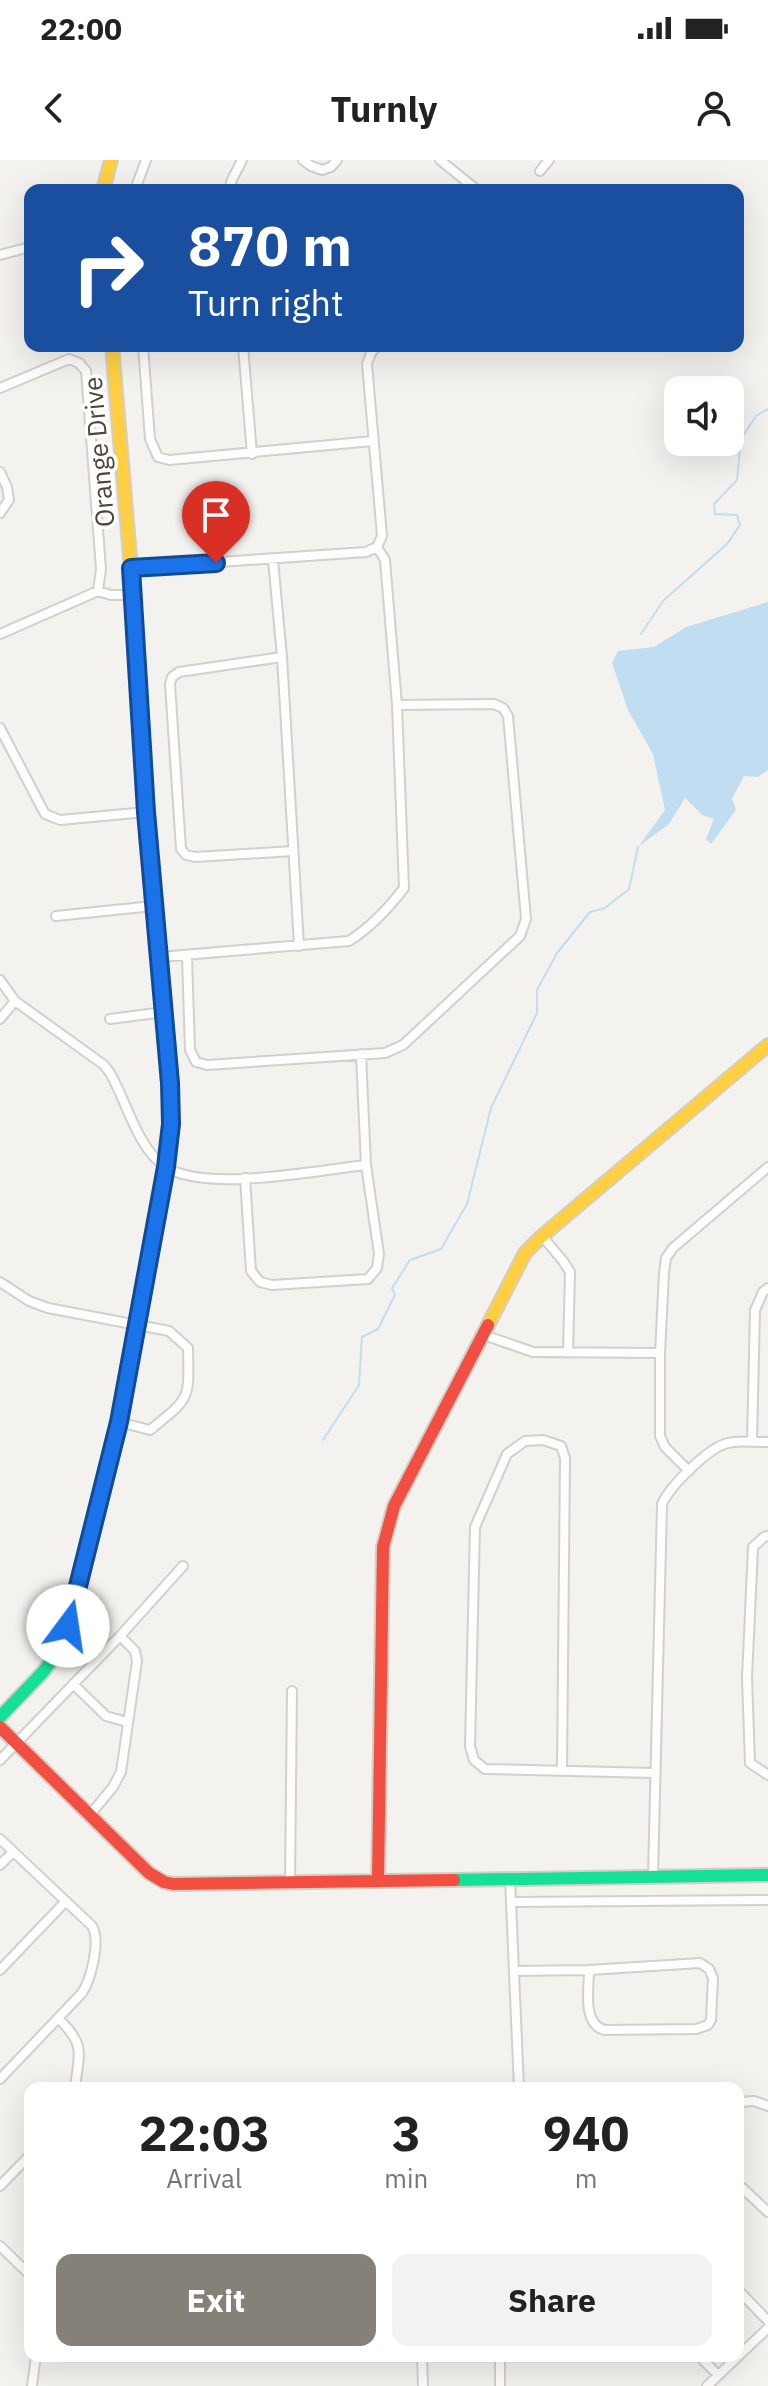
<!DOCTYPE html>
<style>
:root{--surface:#fff;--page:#f2f2f2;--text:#222;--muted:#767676;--accent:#868178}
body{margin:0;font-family:"IBM Plex Sans",sans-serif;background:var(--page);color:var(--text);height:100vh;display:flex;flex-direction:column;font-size:30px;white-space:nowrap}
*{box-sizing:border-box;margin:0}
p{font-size:26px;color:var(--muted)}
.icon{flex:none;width:44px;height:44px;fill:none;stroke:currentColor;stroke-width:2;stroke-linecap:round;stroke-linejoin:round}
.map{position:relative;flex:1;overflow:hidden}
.side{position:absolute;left:24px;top:1922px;width:720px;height:280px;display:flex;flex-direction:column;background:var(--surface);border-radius:16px;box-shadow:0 8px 32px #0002}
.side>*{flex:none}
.top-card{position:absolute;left:24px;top:24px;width:720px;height:168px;border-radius:16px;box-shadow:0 8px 32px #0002;background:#1a4fa0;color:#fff;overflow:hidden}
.buttons{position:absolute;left:664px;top:216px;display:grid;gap:16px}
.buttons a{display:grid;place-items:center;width:80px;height:80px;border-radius:16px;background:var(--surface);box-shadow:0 8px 32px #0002;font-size:40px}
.pin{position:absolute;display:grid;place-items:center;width:68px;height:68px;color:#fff;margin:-82px -34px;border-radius:50% 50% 50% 0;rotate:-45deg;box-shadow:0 0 8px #0007}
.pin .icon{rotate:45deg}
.me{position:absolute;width:88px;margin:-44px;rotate:14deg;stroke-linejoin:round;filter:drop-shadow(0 0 6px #0008)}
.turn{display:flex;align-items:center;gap:28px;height:168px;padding:0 32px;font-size:36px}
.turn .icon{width:104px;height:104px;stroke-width:2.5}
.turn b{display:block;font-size:56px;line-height:68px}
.eta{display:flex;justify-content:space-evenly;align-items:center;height:136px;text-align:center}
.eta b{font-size:48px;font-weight:700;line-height:56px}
.primary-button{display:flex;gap:16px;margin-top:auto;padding:16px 32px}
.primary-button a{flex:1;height:92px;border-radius:16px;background:var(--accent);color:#fff;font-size:32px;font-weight:700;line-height:92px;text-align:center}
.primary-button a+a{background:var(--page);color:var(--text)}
.status{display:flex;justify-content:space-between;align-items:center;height:56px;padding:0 40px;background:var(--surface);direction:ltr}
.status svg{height:22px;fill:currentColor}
header{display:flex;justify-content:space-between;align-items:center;height:104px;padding:0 32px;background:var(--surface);font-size:36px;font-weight:700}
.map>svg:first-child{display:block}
.water{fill:#c0ddf1}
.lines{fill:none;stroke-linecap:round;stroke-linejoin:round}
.stream{stroke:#c0ddf1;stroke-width:2}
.street-casing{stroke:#d2d0cb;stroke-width:12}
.fast-casing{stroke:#d3cfc5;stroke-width:16}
.slow-casing{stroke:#d3cfc5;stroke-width:16}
.jam-casing{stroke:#d3cfc5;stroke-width:16}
.street{stroke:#fdfdfc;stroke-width:8}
.fast{stroke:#16e098;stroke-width:12}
.slow{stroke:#ffcf43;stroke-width:12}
.jam{stroke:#f24e42;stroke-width:12}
.route-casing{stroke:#114b97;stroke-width:20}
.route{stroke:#1a73e8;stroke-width:14}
.labels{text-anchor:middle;stroke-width:7;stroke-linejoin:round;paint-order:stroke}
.street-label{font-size:26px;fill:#4b4439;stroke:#fff}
</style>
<div class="status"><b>22:00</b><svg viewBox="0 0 49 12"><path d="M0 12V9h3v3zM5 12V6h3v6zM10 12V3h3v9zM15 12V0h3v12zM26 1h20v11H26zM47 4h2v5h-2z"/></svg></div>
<header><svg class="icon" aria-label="back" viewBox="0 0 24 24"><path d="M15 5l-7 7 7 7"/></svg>Turnly<svg class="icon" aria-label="person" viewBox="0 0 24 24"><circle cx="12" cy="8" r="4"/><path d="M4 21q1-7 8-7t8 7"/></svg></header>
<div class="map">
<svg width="768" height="2226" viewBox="0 0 768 2226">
<rect width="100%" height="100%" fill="#f4f2ee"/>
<!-- water -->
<path class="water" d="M768 442V610L758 617 744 616 732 639 736 650 711 684 706 679 714 659 702 655 685 638 669 664 638 687 665 650 653 594 628 550 612 503 618 491 654 487 686 467Z"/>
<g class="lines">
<!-- stream -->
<path class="stream" d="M641 474 663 441 727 384 740 365 737 355 715 354 714 344 737 320 741 279 756 256 768 249
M323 1280 359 1225 362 1177 378 1169 395 1135 392 1128 410 1100 441 1089 467 1044 491 948 537 853V830L557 793 590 752 605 748 629 729 638 687"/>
<!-- street casing -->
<g class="street-casing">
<path id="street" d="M303 0 311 6 322 10 331 7 337 0
M440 0 477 30
M540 11 549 0
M135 30 146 0
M230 30 231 22 242 0
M0 95 30 87
M143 186 150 279 158 297 169 300 373 281
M243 186 252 294
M0 228 69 199 79 203 86 211 101 409 98 431 0 474
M0 312 7 327 9 340 0 353
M273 400 282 497 299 786
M131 408 366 392 377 387 382 376 367 204 371 193 377 186
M98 431 111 435H132
M282 497 179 512 172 517 170 524 181 689 186 695 195 697 293 691
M0 568 45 654 60 660 146 652
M56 756 153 746
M160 797 349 781C371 767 388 749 404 728L397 545 385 400 377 387
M187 797 190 890 196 902 207 905 385 893 403 885 520 776 526 759 508 556 503 548 494 544 397 545
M0 820 15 841 104 905 110 913C126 940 138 990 166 1007 206 1033 318 1010 366 1005
M0 859 15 841
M110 859 164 852
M245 1018 251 1111 260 1122 272 1125 368 1119 377 1108 379 1094 366 1005 361 894
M542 1076 563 1101 570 1112 568 1193
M0 1122 29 1141 48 1148 169 1171 188 1188C189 1240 191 1237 150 1270L119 1262
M481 1174 533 1192 660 1193
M752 1282 755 1150 763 1132 768 1128
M689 1311 665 1287 660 1276V1193L664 1113 666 1098 673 1088 768 1007
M768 1376 764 1377 753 1387 747 1518 750 1603 768 1615
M73 1524 106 1556 127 1562
M0 1600 120 1476 183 1406
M562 1610 565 1298 561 1286 543 1280 525 1281 507 1294 475 1367 470 1586 474 1600 485 1609 654 1613
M89 1656 113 1627 121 1612 137 1501 135 1491 120 1476
M0 1679 92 1766C101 1781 91 1819 82 1833L0 1919
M0 1705 13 1692
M653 1716 662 1344C670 1326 709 1287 728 1283 741 1280 755 1282 768 1282
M510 1719 519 1928
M290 1723 292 1531
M512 1742 768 1740
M0 1810 66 1741
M515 1811 589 1810 700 1803 709 1809 713 1818 711 1860 708 1865 696 1869 604 1870C582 1863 589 1829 589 1810
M59 1859C86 1886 79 1892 75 1928
M738 1942 754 1941 768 1946
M738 2024 768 2052
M0 2026 30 1995
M0 2086 30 2115
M738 2130 768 2161
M422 2196 423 2226
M699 2196 718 2215
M32 2226 36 2196
M500 2226V2196
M707 2226 768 2168"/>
</g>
<!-- fast casing -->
<g class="fast-casing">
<path id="fast" d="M0 1557 43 1512 59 1490 68 1466 119 1262 169 983 170 919
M454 1720 768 1715"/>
</g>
<!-- slow casing -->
<g class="slow-casing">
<path id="slow" d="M103 30 111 0
M112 186 131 408 140 559
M488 1165 525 1093 542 1076 768 885"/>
</g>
<!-- jam casing -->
<g class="jam-casing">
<path id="jam" d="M140 559 146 652 170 919
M0 1567 149 1713 164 1722 173 1724 454 1720
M378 1720 383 1387 394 1346 488 1165"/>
</g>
<!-- street -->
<use href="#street" class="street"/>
<!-- fast -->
<use href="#fast" class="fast"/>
<!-- slow -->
<use href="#slow" class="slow"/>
<!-- jam -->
<use href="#jam" class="jam"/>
</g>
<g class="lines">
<!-- route casing -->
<g class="route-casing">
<path id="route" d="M68 1466 119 1262 166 1007 171 964 170 923 146 652 131 408 216 403"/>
</g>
<!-- route -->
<use href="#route" class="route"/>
</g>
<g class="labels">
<!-- street labels -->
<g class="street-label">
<text transform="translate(99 292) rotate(-95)" y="9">Orange Drive</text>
</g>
</g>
</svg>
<div class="buttons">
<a><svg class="icon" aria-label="sound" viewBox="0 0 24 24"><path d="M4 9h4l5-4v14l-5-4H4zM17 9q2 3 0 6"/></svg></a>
</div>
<div class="pin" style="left:216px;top:403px;background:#d93025"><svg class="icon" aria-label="arrive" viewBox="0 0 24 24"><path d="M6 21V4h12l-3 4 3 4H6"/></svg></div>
<svg class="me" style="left:68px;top:1466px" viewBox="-20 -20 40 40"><circle r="19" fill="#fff"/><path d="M0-13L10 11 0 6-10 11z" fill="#1a73e8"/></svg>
<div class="top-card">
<div class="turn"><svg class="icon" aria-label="right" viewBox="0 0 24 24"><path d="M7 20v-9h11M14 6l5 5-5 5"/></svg><div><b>870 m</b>Turn right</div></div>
</div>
<section class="side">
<div class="eta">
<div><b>22:03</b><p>Arrival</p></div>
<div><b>3</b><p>min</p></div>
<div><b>940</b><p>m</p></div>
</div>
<div class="primary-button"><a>Exit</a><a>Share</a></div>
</section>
</div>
